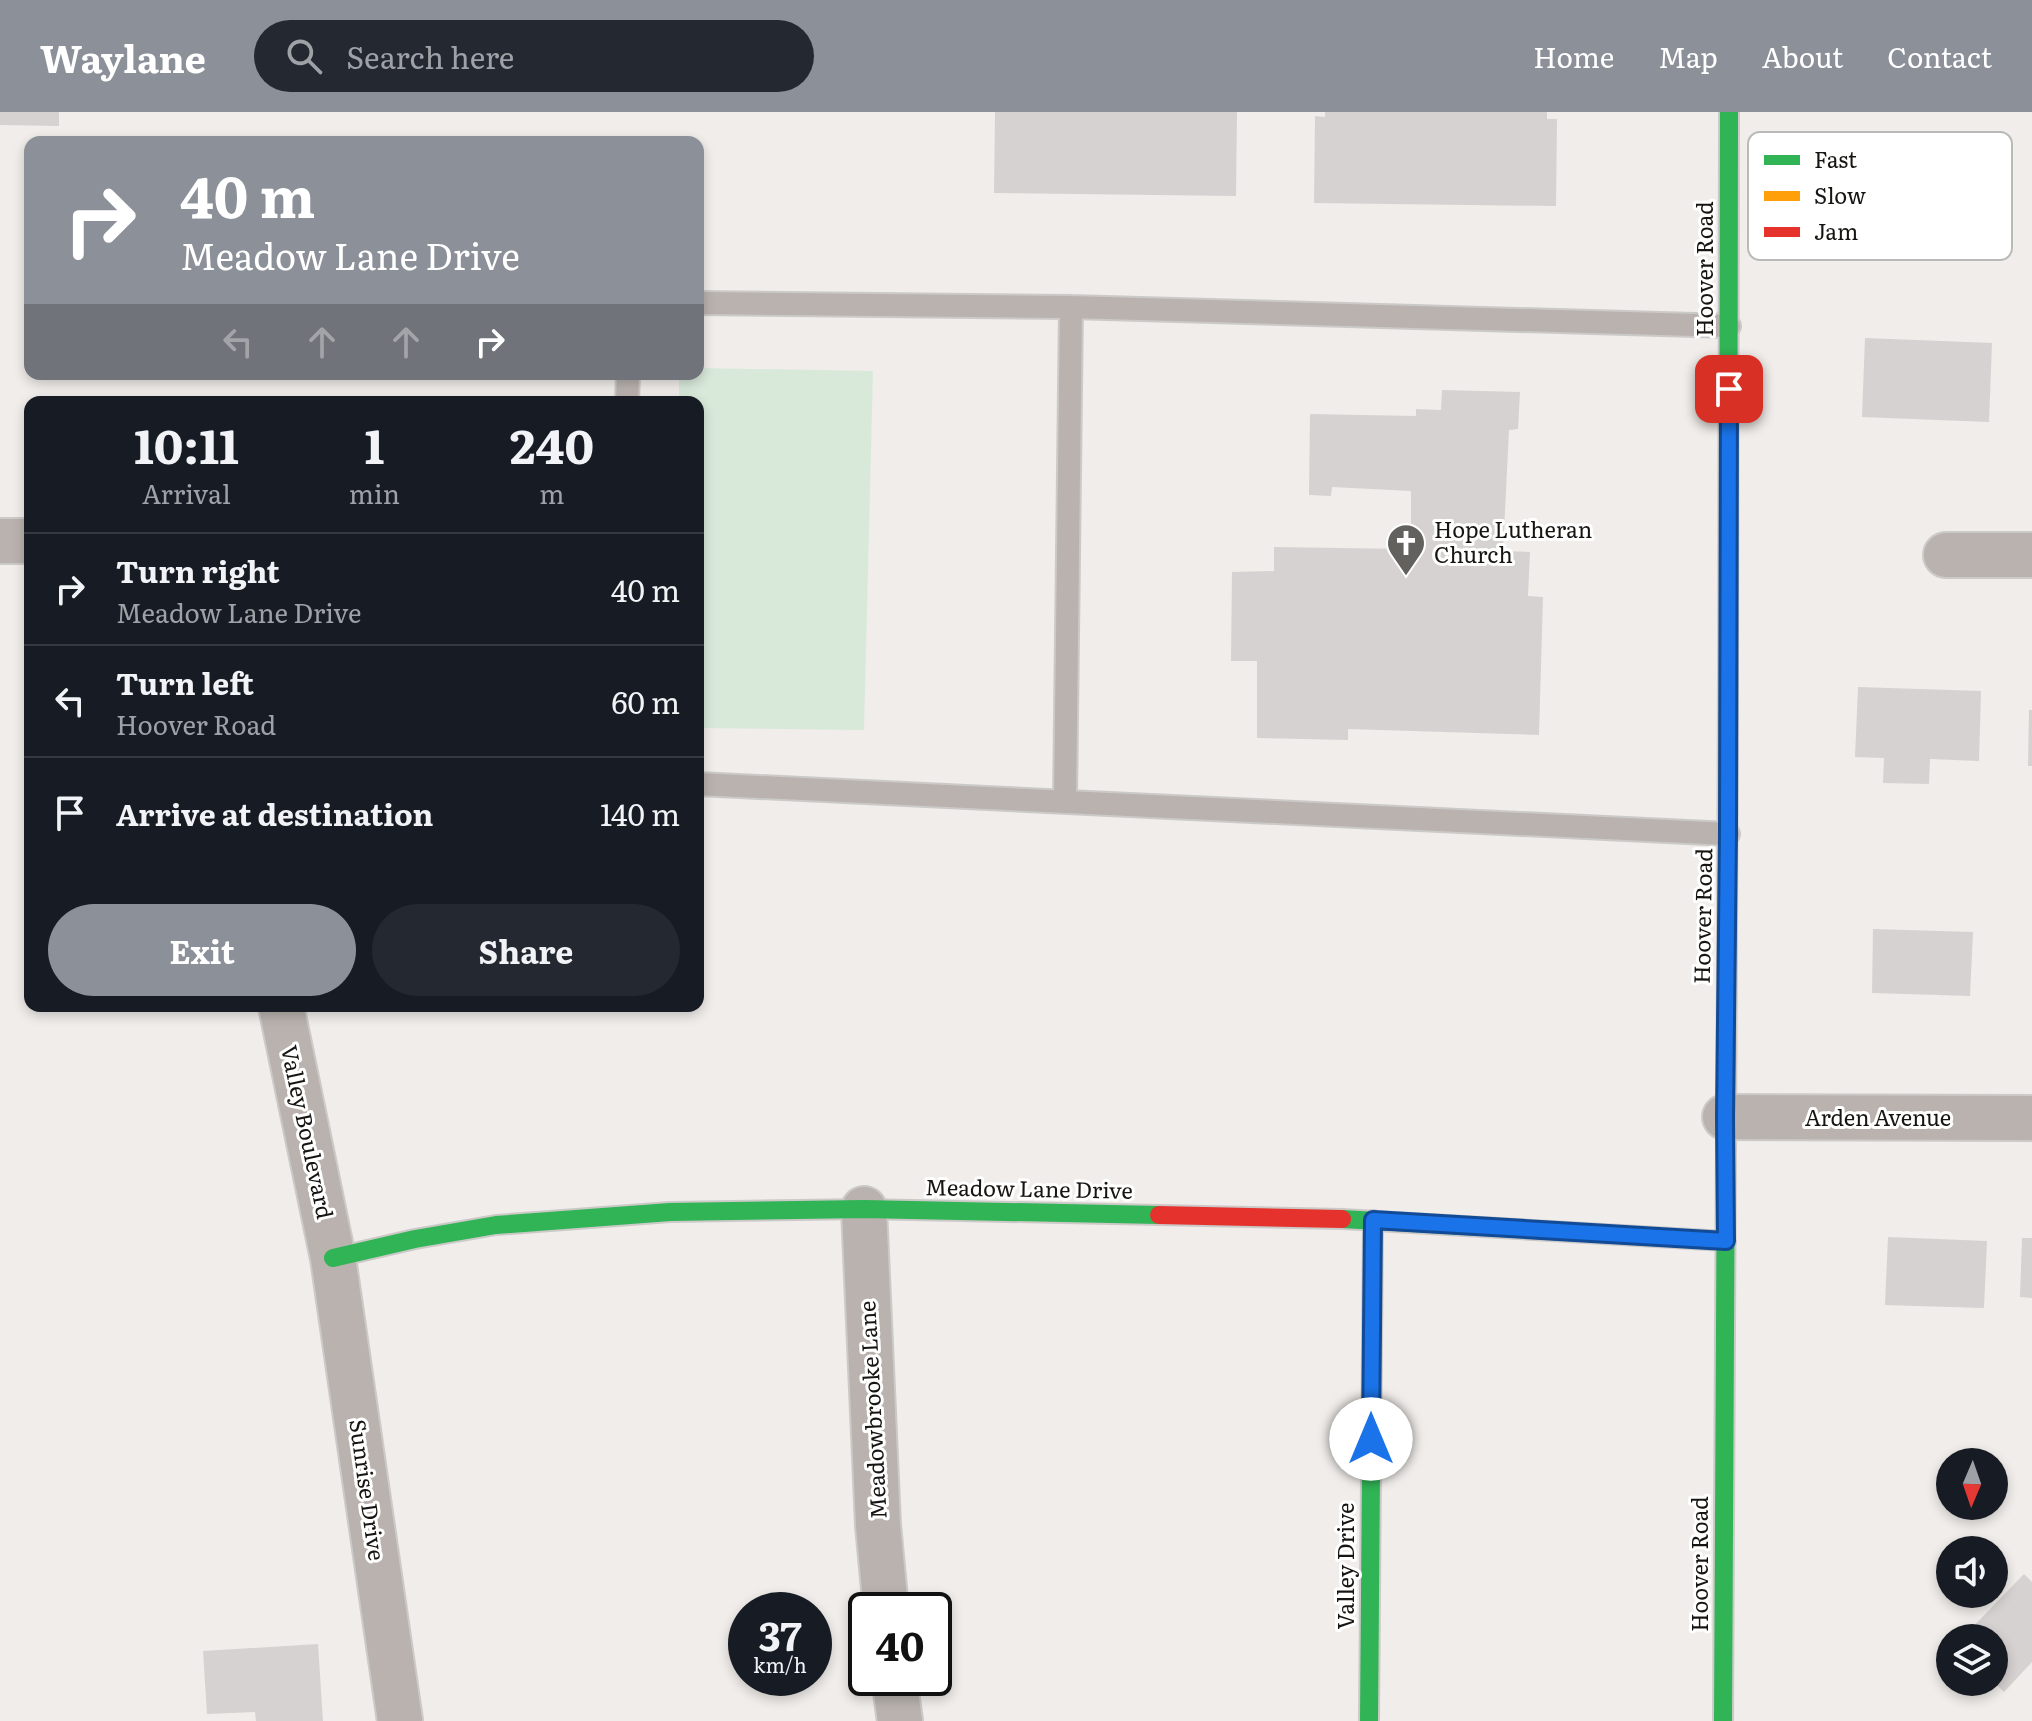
<!DOCTYPE html>
<style>
:root{--surface:#171b24;--page:#242831;--text:#f1f3f6;--muted:#9ea1a6;--line:#363941;--accent:#8c9099}
body{margin:0;font-family:Literata,serif;background:var(--page);color:var(--text);height:100vh;display:flex;flex-direction:column;font-size:30px;white-space:nowrap}
*{box-sizing:border-box;margin:0}
p{font-size:26px;color:var(--muted)}
.icon{flex:none;width:44px;height:44px;fill:none;stroke:currentColor;stroke-width:2;stroke-linecap:round;stroke-linejoin:round}
.map{position:relative;flex:1;overflow:hidden}
.sheet{position:absolute;left:24px;top:284px;width:680px;height:616px;display:flex;flex-direction:column;background:var(--surface);border-radius:16px;box-shadow:0 4px 12px #0003}
.sheet>*{flex:none}
.banner{position:absolute;left:24px;top:24px;width:680px;height:244px;border-radius:16px;box-shadow:0 4px 12px #0003;background:#8c9099;color:#fff;overflow:hidden}
.needle{width:52px;rotate:182deg}
.controls{position:absolute;left:1936px;top:1336px;display:grid;gap:16px}
.controls a{display:grid;place-items:center;width:72px;height:72px;border-radius:50%;background:var(--surface);box-shadow:0 4px 12px #0003;font-size:40px}
.speed{position:absolute;left:728px;top:1480px;display:flex;gap:16px;font-size:40px;font-weight:700;text-align:center}
.speed>*{display:grid;place-content:center;width:104px;height:104px;border-radius:50%;background:var(--surface);box-shadow:0 4px 12px #0003;line-height:1}
.speed small{font-size:20px;font-weight:400}
.speed .limit{border:4px solid #111;border-radius:12px;background:#fff;color:#111}
.pin{position:absolute;display:grid;place-items:center;width:68px;height:68px;color:#fff;margin:-34px;border-radius:16px;box-shadow:0 4px 12px #0006}
.me{position:absolute;width:88px;margin:-44px;rotate:0deg;stroke-linejoin:round;filter:drop-shadow(0 0 6px #0008)}
.turn{display:flex;align-items:center;gap:28px;height:168px;padding:0 24px;font-size:36px}
.turn .icon{width:104px;height:104px;stroke-width:2.5}
.turn b{display:block;font-size:56px;line-height:68px}
.lanes{display:flex;align-items:center;height:76px;padding:0 24px;background:#0003;justify-content:center;gap:40px;direction:ltr}
.lanes .off{opacity:.35}
.eta{display:flex;justify-content:space-evenly;align-items:center;height:136px;text-align:center}
.eta b{font-size:48px;font-weight:700;line-height:56px}
.action{display:flex;gap:16px;margin-top:auto;padding:16px 24px}
.action a{flex:1;height:92px;border-radius:48px;background:var(--accent);color:#fff;font-size:32px;font-weight:700;line-height:92px;text-align:center}
.action a+a{background:var(--page);color:var(--text)}
ul{padding:0;list-style:none}
li{display:flex;align-items:center;gap:24px;height:112px;padding:0 24px;border-top:2px solid var(--line)}
li div{flex:1}
li b{display:block;font-size:30px}
li em{font-style:normal}
header{display:flex;align-items:center;gap:48px;box-sizing:border-box;height:112px;padding:0 40px;background:var(--accent);color:#fff}
header strong{font-size:38px}
nav{display:flex;gap:44px;margin-inline-start:auto;font-size:28px}
.search{width:560px;height:72px;background:var(--page);display:flex;align-items:center;gap:20px;box-sizing:border-box;padding:0 28px;border-radius:44px;color:var(--muted);font-size:30px}
.map>svg:first-child{display:block}
.green{fill:#d8e9da}
.building{fill:#d6d2d1}
.lines{fill:none;stroke-linecap:round;stroke-linejoin:round}
.lane-casing{stroke:#cccac8;stroke-width:26}
.street-casing{stroke:#cccac8;stroke-width:48}
.fast-casing{stroke:#cccac8;stroke-width:22}
.slow-casing{stroke:#cccac8;stroke-width:22}
.jam-casing{stroke:#cccac8;stroke-width:22}
.lane{stroke:#b9b2ae;stroke-width:22}
.street{stroke:#b9b2ae;stroke-width:44}
.fast{stroke:#30b455;stroke-width:18}
.slow{stroke:#ff9f0a;stroke-width:18}
.jam{stroke:#e5322d;stroke-width:18}
.route-casing{stroke:#114b97;stroke-width:20}
.route{stroke:#1a73e8;stroke-width:14}
.labels{text-anchor:middle;stroke-width:6;stroke-linejoin:round;paint-order:stroke}
.street-label{font-size:22px;fill:#171512;stroke:#fff}
.poi-label{font-size:22px;fill:#171512;stroke:#fff;text-anchor:start}
.key{fill:#fff;stroke:#b9b9b8;stroke-width:2}
.key-label{font-size:22px;fill:#171512}
</style>
<header>
<strong>Waylane</strong>
<div class="search"><svg class="icon" aria-label="search" viewBox="0 0 24 24"><circle cx="10" cy="10" r="6"/><path d="M15 15l6 6"/></svg>Search here</div>
<nav><a>Home</a><a>Map</a><a>About</a><a>Contact</a></nav>
</header>
<div class="map">
<svg width="2032" height="1609" viewBox="0 0 2032 1609">
<rect width="100%" height="100%" fill="#f0edea"/>
<!-- green -->
<path class="green" d="M698 256 873 259 864 618 698 616V290H679V262H698Z"/>
<!-- building -->
<path class="building" d="M0 0H59V14L0 13Z
M995 0H1237L1236 84 994 81Z
M1325 0H1547V7H1557L1556 94 1314 91 1315 4 1325 5Z
M1865 226 1992 231 1989 310 1862 305Z
M1442 278 1520 280 1518 317 1509 318 1503 439 1530 440 1528 484 1543 485 1539 623 1348 617V628L1257 626V549H1231L1232 460 1274 459V435L1405 437 1406 427H1411V379L1332 375 1331 384 1309 383 1310 302 1416 304V297L1441 298Z
M1858 575 1981 579 1979 649 1930 647 1929 672 1883 671 1884 646 1855 645Z
M2029 598H2032V654H2028Z
M1873 817 1973 820 1970 884 1872 881Z
M1888 1125 1987 1129 1984 1196 1885 1193Z
M2022 1126H2032V1186L2020 1185Z
M2024 1462 2032 1470V1550L2004 1580 1994 1570V1526H1962Z
M318 1532 323 1609H256L255 1600 207 1602 203 1539Z"/>
<g class="lines">
<!-- lane casing -->
<g class="lane-casing">
<path id="lane" d="M698 191 1071 195 1729 214
M627 290 628 262
M698 672 1728 722
M1065 690 1071 195"/>
</g>
<!-- street casing -->
<g class="street-casing">
<path id="street" d="M0 429H30
M1946 443H2032
M281 894 333 1146 400 1609
M1725 1005 2032 1006
M864 1097 878 1413 886 1498
M894 1566 900 1609"/>
</g>
<!-- fast casing -->
<g class="fast-casing">
<path id="fast" d="M1728 562 1729 0
M1342 1107 1726 1129
M333 1146 415 1127 496 1113 670 1100 864 1097 1159 1103
M1369 1609 1373 1108
M1723 1609 1727 827"/>
</g>
<!-- slow casing -->
<g class="slow-casing">
<path id="slow" d="M1727 827 1728 562"/>
</g>
<!-- jam casing -->
<g class="jam-casing">
<path id="jam" d="M1159 1103 1342 1107"/>
</g>
<!-- lane -->
<use href="#lane" class="lane"/>
<!-- street -->
<use href="#street" class="street"/>
<!-- fast -->
<use href="#fast" class="fast"/>
<!-- slow -->
<use href="#slow" class="slow"/>
<!-- jam -->
<use href="#jam" class="jam"/>
</g>
<g class="lines">
<!-- route casing -->
<g class="route-casing">
<path id="route" d="M1371 1327 1373 1108 1726 1129 1725 1005 1728 722 1729 277"/>
</g>
<!-- route -->
<use href="#route" class="route"/>
</g>
<!-- icons -->
<defs>
<g id="church-pin" transform="scale(2)"><path d="M0 17L-7.5 6A9.5 9.5 0 1 1 7.5 6Z" fill="#63615e" stroke="#fff"/><path d="M-1.2-6h2.4v3.5h3.3v2.4h-3.3V6h-2.4V-.1h-3.3v-2.4h3.3Z" fill="#fff"/></g>
</defs>
<g fill-rule="evenodd">
<use href="#church-pin" x="1406" y="431"/>
</g>
<g class="labels">
<!-- street labels -->
<g class="street-label">
<text transform="translate(1705 157) rotate(-90)" y="8">Hoover Road</text>
<text transform="translate(1703 804) rotate(-89)" y="8">Hoover Road</text>
<text x="1878" y="1014">Arden Avenue</text>
<text transform="translate(307 1020) rotate(78)" y="8">Valley Boulevard</text>
<text transform="translate(1029 1077) rotate(1)" y="8">Meadow Lane Drive</text>
<text transform="translate(873 1298) rotate(-93)" y="8">Meadowbrooke Lane</text>
<text transform="translate(367 1378) rotate(82)" y="8">Sunrise Drive</text>
<text transform="translate(1700 1452) rotate(-90)" y="8">Hoover Road</text>
<text transform="translate(1346 1454) rotate(-90)" y="8">Valley Drive</text>
</g>
<!-- poi labels -->
<g class="poi-label">
<text x="1434" y="426">Hope Lutheran<tspan x="1434" dy="25">Church</tspan></text>
</g>
</g>
<!-- legend -->
<rect x="1748" y="20" width="264" height="128" rx="12" class="key"/>
<rect x="1764" y="43" width="36" height="10" fill="#30b455"/>
<rect x="1764" y="79" width="36" height="10" fill="#ff9f0a"/>
<rect x="1764" y="115" width="36" height="10" fill="#e5322d"/>
<g class="key-label">
<text x="1814" y="56">Fast</text>
<text x="1814" y="92">Slow</text>
<text x="1814" y="128">Jam</text>
</g>
</svg>
<div class="controls">
<a><svg class="needle" viewBox="-14 -14 28 28"><path d="M0-13l5 13h-10z" fill="#e53935"/><path d="M0 13l5-13h-10z" fill="#9ea1a6"/></svg></a>
<a><svg class="icon" aria-label="sound" viewBox="0 0 24 24"><path d="M4 9h4l5-4v14l-5-4H4zM17 9q2 3 0 6"/></svg></a>
<a><svg class="icon" aria-label="layers" viewBox="0 0 24 24"><path d="M12 4l9 5-9 5-9-5zM3 14l9 5 9-5"/></svg></a>
</div>
<div class="speed"><div>37<small>km/h</small></div><div class="limit">40</div></div>
<div class="pin" style="left:1729px;top:277px;background:#d93025"><svg class="icon" aria-label="arrive" viewBox="0 0 24 24"><path d="M6 21V4h12l-3 4 3 4H6"/></svg></div>
<svg class="me" style="left:1371px;top:1327px" viewBox="-20 -20 40 40"><circle r="19" fill="#fff"/><path d="M0-13L10 11 0 6-10 11z" fill="#1a73e8"/></svg>
<div class="banner">
<div class="turn"><svg class="icon" aria-label="right" viewBox="0 0 24 24"><path d="M7 20v-9h11M14 6l5 5-5 5"/></svg><div><b>40 m</b>Meadow Lane Drive</div></div>
<div class="lanes"><svg class="icon off" aria-label="left" viewBox="0 0 24 24"><path d="M17 20v-9H6M10 6l-5 5 5 5"/></svg><svg class="icon off" aria-label="ahead" viewBox="0 0 24 24"><path d="M12 20V5M6 11l6-6 6 6"/></svg><svg class="icon off" aria-label="ahead" viewBox="0 0 24 24"><path d="M12 20V5M6 11l6-6 6 6"/></svg><svg class="icon" aria-label="right" viewBox="0 0 24 24"><path d="M7 20v-9h11M14 6l5 5-5 5"/></svg></div>
</div>
<section class="sheet">
<div class="eta">
<div><b>10:11</b><p>Arrival</p></div>
<div><b>1</b><p>min</p></div>
<div><b>240</b><p>m</p></div>
</div>
<ul>
<li><svg class="icon" aria-label="right" viewBox="0 0 24 24"><path d="M7 20v-9h11M14 6l5 5-5 5"/></svg><div><b>Turn right</b><p>Meadow Lane Drive</p></div><em>40 m</em></li>
<li><svg class="icon" aria-label="left" viewBox="0 0 24 24"><path d="M17 20v-9H6M10 6l-5 5 5 5"/></svg><div><b>Turn left</b><p>Hoover Road</p></div><em>60 m</em></li>
<li><svg class="icon" aria-label="arrive" viewBox="0 0 24 24"><path d="M6 21V4h12l-3 4 3 4H6"/></svg><div><b>Arrive at destination</b></div><em>140 m</em></li>
</ul>
<div class="action"><a>Exit</a><a>Share</a></div>
</section>
</div>
